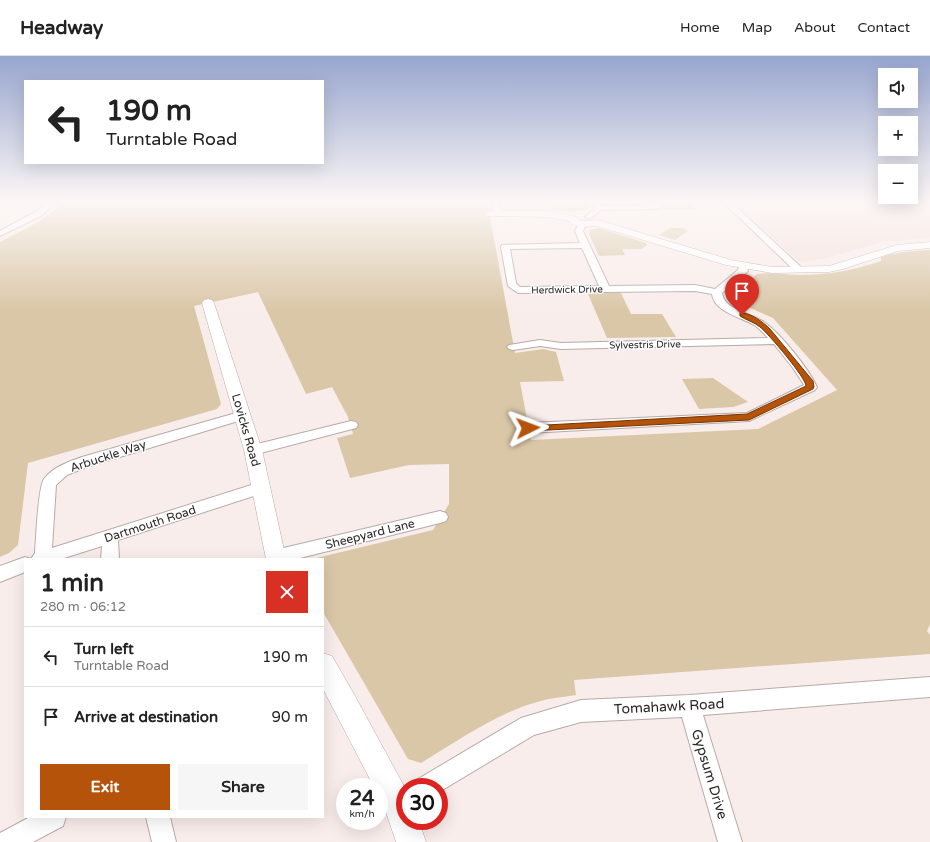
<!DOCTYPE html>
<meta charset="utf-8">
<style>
:root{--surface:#fff;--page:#f6f6f6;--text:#222;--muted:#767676;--line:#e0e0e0;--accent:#b45309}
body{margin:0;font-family:"Varela Round",sans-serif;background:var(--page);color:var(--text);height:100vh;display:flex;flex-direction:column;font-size:15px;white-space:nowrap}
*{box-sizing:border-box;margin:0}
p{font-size:13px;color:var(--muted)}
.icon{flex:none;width:22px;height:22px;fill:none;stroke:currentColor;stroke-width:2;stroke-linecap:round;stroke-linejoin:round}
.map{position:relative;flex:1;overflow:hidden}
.panel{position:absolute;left:24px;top:502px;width:300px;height:260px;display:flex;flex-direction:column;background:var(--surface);border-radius:0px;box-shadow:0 4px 16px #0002}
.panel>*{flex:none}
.hud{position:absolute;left:24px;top:24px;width:300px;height:84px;border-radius:0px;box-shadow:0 4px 16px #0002;background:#fff;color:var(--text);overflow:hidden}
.buttons{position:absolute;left:878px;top:12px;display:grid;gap:8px}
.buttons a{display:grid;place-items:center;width:40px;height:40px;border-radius:0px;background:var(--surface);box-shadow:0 4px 16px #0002;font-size:20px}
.speed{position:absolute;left:336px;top:722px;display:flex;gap:8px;font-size:20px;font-weight:700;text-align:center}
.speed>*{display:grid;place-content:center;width:52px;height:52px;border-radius:50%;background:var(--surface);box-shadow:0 4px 16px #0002;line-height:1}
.speed small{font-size:10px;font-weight:400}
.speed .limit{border:6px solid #d22;background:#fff;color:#111}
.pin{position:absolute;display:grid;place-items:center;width:34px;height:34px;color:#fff;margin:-41px -17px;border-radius:50% 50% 50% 0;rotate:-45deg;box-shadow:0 0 4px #0007}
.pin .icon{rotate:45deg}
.me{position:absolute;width:44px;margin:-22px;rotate:87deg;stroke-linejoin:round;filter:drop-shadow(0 0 3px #0008)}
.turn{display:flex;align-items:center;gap:14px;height:84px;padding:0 16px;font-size:18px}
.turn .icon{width:52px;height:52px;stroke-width:2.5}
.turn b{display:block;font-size:28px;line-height:34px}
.round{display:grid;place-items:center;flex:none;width:42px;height:42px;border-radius:0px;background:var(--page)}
.head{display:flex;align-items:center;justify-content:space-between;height:68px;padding:0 16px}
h1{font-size:24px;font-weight:700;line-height:30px}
.primary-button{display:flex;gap:8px;margin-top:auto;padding:8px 16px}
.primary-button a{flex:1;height:46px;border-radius:0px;background:var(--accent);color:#fff;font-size:16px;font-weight:700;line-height:46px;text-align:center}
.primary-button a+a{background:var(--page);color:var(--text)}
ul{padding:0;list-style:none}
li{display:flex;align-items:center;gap:12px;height:60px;padding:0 16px;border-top:1px solid var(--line)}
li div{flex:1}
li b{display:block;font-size:15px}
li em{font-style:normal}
header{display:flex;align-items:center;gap:24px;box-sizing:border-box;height:56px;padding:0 20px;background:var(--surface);border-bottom:1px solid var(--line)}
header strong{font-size:19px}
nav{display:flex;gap:22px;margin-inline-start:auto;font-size:14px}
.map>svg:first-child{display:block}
.built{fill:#f5e0db}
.green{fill:#dac7a8}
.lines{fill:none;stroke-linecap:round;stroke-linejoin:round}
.minor-casing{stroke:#b6aba8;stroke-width:2}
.tertiary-casing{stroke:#b6aba8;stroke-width:1}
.minor{fill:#fff;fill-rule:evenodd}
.tertiary{fill:#fff;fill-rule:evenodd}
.route{fill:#b45309;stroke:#753606}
.labels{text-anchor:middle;stroke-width:3;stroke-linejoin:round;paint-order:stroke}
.far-street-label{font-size:10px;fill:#2a2625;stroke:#fefefe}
.street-label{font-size:12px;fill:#2a2625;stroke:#fefefe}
.near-street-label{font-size:14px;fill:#2a2625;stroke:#fefefe}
</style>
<header>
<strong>Headway</strong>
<nav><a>Home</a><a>Map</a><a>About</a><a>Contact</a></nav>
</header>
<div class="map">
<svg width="930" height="786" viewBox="0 0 930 786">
<rect width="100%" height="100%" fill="#f9edeb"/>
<!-- built -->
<path class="built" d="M732 145H930V182L881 186 828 202 802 206 797 204Z"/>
<!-- green -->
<path class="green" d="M68 145H487L515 297 543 293 556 296 564 325 520 326 531 384 758 373 837 334 773 262 736 246 731 241 757 218C771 216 787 219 801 219 829 219 854 214 881 205V201C896 196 914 195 930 194V568L927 575 930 579V598L574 624 576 639C563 641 550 642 537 646 495 658 458 685 421 707L408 703 323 556V503H312L433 474 449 448V408L409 409 350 422 337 382 353 378 348 361 332 331 306 338 258 236 194 250 221 348 217 353 28 407 18 489 9 497 0 501V186L38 166Z
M550 145H588L590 151 587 154 572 156 553 154Z
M687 145 694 153H667L660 146Z
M599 172 646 187 647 189 641 193H622L625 199 599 200 589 178 590 174Z
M670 172H683L688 175 675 184 659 179Z
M613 236 621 237 631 258H662L676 281 607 282 588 238Z
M713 322 748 346 733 351 699 353 682 323Z"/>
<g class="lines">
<!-- minor casing -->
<g class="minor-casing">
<path id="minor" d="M51 145H59L41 160 0 180V175L35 156Z
M491 145H499L502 158 501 160H498L494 158Z
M592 145H599L601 150 652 149 650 145H657L662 151 658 153 601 154 589 163 585 161 595 152Z
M722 145H730L802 212 804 214 802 216H796Z
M579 167H582L586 169 583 175 609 230 695 229 715 233 738 214 740 208H746L748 215 746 217 722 237C724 254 751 257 764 266 780 277 809 313 817 331L815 334 749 365 528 377 523 375 521 372 523 369 528 367 747 357 804 329 793 312 774 288 561 293 540 290 513 294 509 293 507 291 509 289 540 284 561 287 768 282C763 277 759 272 754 269 741 261 714 256 712 238L695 235 518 237 508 230 501 191 502 189 580 187 575 175ZM582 192 599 230 520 231 516 227 510 193Z
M243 355 248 356 250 359 248 362 87 411 67 419 56 429 52 492 261 426 266 428 269 432 266 436 118 484 119 503H101L102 490 61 503H25V516L0 526V510L25 501 31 503 35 497C36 483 38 431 44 423 53 411 68 406 82 401Z
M351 365 356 366 358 369 356 372 253 399 248 398 246 394 248 390 253 389Z
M440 455 446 457 448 461 446 465 440 467 296 503H267V501L269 496 275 494Z
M930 621V641L703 659 742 786H718L682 661 581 666 534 679 439 736V731H414L418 723 521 662 581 644 689 639Z
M30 761H66L63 770 33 786H0V777Z
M146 761H170L176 786H152Z"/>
</g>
<!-- tertiary casing -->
<g class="tertiary-casing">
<path id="tertiary" d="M490 155H549L577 161 580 165 598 164 731 204 772 211 829 210 897 189 930 186V192L898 195 843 213 829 216 772 217 726 209 597 170 582 171 571 168 569 165 549 161 487 160 485 158Z
M208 243 212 244 214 247 262 394 286 503H266L244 394 202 247 204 244Z
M323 597 332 600 355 640 405 732V765H419L426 786H396L385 753 379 741V731H374L323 633Z"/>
</g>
<!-- minor -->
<use href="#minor" class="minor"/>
<!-- tertiary -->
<use href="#tertiary" class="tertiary"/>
</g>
<!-- sky -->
<linearGradient id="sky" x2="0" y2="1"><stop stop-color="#97a5ce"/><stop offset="0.57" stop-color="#fcf7f6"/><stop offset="1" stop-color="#fcf7f6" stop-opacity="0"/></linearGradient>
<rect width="930" height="255" fill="url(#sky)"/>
<!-- route -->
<path class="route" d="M740 257C750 256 763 266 770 273L813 325 814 331 813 333 749 364 528 375 524 372 528 370 747 358 806 330C806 322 768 277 760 271 754 266 746 264 740 260Z"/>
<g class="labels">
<!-- far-street labels -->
<g class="far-street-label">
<text transform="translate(567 233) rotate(-1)" y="4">Herdwick Drive</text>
<text transform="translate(645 288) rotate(-1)" y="4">Sylvestris Drive</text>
</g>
<!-- street labels -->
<g class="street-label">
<text transform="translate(246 374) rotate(74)" y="4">Lovicks Road</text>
<text transform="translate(108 400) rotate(-18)" y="4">Arbuckle Way</text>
<text transform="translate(150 468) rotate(-18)" y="4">Dartmouth Road</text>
<text transform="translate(370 478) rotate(-14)" y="4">Sheepyard Lane</text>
</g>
<!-- near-street labels -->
<g class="near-street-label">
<text transform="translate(669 650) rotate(-3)" y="5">Tomahawk Road</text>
<text transform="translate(710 718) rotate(73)" y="5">Gypsum Drive</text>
</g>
</g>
</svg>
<div class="buttons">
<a><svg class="icon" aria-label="sound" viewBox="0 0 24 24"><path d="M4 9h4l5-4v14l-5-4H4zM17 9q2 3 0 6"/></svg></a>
<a>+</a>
<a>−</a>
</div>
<div class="speed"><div>24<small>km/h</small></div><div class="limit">30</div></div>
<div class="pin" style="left:742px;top:259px;background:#d93025"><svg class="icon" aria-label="arrive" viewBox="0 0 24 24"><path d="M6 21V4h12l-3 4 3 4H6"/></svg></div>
<svg class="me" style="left:528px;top:372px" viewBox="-20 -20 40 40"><path d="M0-17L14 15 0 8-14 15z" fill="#b45309" stroke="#fff" stroke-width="4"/></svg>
<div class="hud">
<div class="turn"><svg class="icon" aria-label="left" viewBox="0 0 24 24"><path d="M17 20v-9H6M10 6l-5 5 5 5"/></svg><div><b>190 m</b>Turntable Road</div></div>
</div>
<section class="panel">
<div class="head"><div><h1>1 min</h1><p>280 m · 06:12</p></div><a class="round" style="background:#d93025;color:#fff"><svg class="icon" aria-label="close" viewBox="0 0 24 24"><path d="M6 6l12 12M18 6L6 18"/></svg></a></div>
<ul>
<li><svg class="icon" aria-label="left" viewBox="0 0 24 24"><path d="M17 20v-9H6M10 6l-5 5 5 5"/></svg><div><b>Turn left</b><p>Turntable Road</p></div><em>190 m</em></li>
<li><svg class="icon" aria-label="arrive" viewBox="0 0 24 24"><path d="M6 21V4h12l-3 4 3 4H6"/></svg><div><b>Arrive at destination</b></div><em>90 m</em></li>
</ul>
<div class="primary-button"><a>Exit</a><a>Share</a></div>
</section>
</div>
